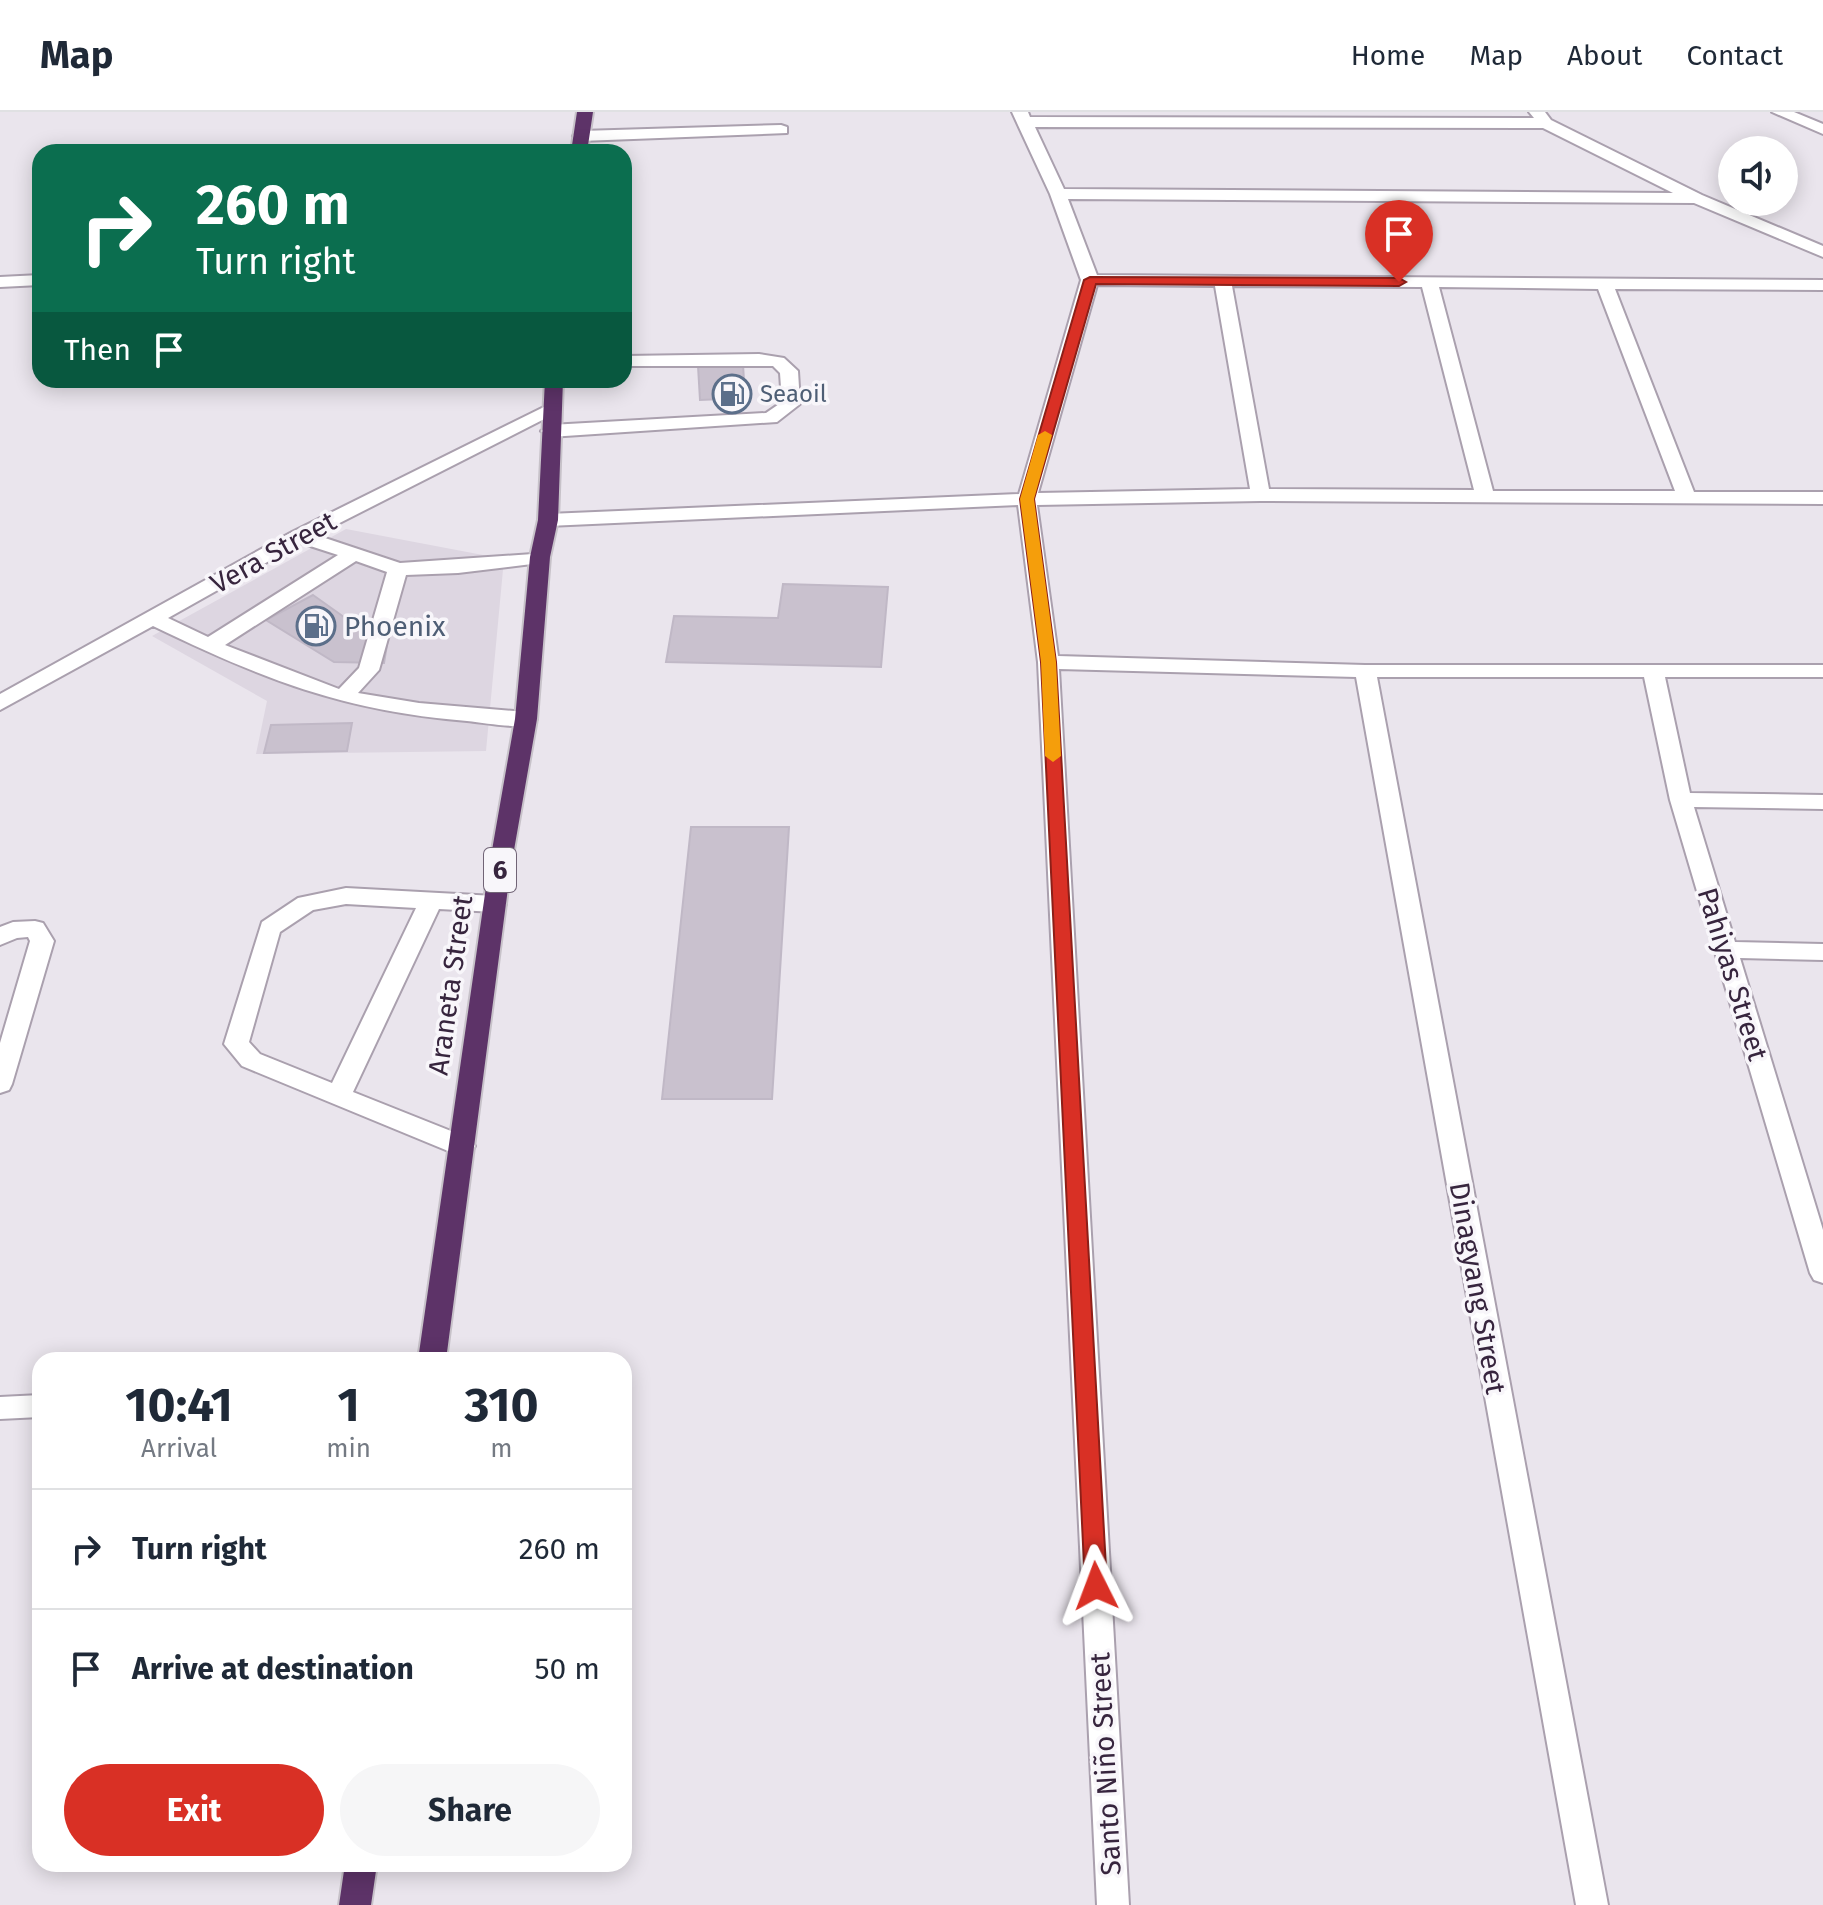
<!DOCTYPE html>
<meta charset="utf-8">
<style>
:root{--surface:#fff;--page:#f6f6f7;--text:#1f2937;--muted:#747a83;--line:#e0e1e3;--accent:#d93025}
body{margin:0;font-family:"Fira Sans",sans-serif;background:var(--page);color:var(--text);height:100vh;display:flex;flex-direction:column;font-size:30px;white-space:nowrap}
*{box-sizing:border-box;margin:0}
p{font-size:26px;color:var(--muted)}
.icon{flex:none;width:44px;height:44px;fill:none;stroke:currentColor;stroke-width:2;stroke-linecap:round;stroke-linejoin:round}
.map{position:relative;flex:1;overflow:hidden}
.side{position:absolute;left:32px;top:1240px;width:600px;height:520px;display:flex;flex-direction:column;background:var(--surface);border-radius:24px;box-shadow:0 4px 20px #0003}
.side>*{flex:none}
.top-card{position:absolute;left:32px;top:32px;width:600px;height:244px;border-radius:24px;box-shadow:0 4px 20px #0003;background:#0b6e4f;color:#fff;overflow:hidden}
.fabs{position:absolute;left:1718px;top:24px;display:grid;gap:16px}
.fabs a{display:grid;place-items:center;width:80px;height:80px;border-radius:50%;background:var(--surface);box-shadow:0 4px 20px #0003;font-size:40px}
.pin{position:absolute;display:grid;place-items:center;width:68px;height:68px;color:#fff;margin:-82px -34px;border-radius:50% 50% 50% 0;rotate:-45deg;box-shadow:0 0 8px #0007}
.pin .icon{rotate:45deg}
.me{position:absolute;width:88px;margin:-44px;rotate:357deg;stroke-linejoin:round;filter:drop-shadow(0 0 6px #0008)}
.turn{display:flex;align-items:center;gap:28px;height:168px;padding:0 32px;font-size:36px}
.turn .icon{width:104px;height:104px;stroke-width:2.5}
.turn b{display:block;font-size:56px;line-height:68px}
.then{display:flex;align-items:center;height:76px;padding:0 32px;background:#0003;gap:16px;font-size:30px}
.eta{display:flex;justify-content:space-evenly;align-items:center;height:136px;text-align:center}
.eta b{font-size:48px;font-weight:700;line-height:56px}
.cta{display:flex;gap:16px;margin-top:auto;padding:16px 32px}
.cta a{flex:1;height:92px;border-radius:48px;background:var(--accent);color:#fff;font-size:32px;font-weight:700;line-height:92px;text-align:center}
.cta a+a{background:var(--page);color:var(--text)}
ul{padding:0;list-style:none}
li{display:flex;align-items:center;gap:24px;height:120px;padding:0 32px;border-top:2px solid var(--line)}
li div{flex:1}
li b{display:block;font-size:30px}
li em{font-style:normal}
header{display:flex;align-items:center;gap:48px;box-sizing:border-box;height:112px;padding:0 40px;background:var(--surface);border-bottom:2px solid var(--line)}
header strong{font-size:38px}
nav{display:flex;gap:44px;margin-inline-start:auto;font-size:28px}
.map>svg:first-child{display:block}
.built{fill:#ddd6e1}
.building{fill:#c9c1ce;stroke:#c0b8c6;stroke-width:2}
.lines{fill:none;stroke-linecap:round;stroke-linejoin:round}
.minor-casing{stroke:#aaa0ae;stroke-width:4}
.highway-casing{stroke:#c7c2c9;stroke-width:4}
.minor{fill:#fff;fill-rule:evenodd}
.highway{fill:#5d3368;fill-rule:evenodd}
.route{fill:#d93025;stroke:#8d1f18;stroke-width:2}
.slow{fill:#f59e0b}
.labels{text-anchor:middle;stroke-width:7;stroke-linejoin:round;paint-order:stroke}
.far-service-label{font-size:24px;fill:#4e5e75;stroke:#f8f6fa;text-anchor:start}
.shield{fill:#f8f6fa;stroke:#716476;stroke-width:2}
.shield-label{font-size:26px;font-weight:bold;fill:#37253e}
.street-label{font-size:28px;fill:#37253e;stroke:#f8f6fa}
.service-label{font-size:28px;fill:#4e5e75;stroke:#f8f6fa;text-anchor:start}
</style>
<header>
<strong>Map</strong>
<nav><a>Home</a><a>Map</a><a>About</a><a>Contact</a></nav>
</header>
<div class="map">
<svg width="1823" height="1793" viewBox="0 0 1823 1793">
<rect width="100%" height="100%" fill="#eae5ed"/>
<!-- built -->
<path class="built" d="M346 417 504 447 486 639 256 642 267 589 152 524Z"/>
<!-- building -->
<path class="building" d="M743 252 745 286 700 288 698 254Z
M783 472 888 475 881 555 666 550 674 504 778 506Z
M313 483 365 520 389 521 384 551 334 550 266 508Z
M352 611 347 639 264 641 271 613Z
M691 715H789L772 987H662Z"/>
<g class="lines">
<!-- minor casing -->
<g class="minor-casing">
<path id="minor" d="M1012 0H1028L1030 5 1534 6 1529 0H1545L1551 8 1702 83 1823 134V145L1694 91 1068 87 1097 163 1823 168V178L1615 177 1694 380H1823V392L1260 389 1037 393 1058 544 1365 553H1823V565H1665L1690 681 1823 683V697L1694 695 1735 830 1823 832V848L1740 846 1823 1118V1171L1814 1168 1810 1161 1670 688 1644 565H1377L1608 1793H1576L1356 565 1059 557 1129 1793H1097L1038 550 1018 393 548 414 538 408 548 402 1019 382 1081 168 1050 82ZM1035 15 1543 16 1673 81 1064 77ZM1097 173 1215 174 1250 377 1038 381ZM1232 174 1422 175 1474 378 1269 377ZM1439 175 1598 177 1675 379H1493Z
M1772 0H1794L1823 12V22Z
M781 13 787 15V21L581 29 573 24 581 19Z
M40 163V173L0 175V165Z
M759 242 784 246 798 259 800 292 777 310 550 325 541 319 550 313 766 301 782 290 780 261 773 254H624V244Z
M550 292 556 293 559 297 556 301 316 423 400 451 547 441 550 445 540 451 458 461 406 463 379 558 358 581 419 591 526 600 534 602 537 607 534 612C513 617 487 611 467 609 343 599 263 567 153 514L0 598V582L292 420ZM301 431 338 443 208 525 168 506ZM356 449 387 460 359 556 339 577 225 533Z
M346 776 495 784 503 786 506 792 503 798 495 800 439 797 353 980 471 1027 475 1034 471 1041 462 1043 453 1041 242 954 224 932 262 810 298 786ZM346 792 416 796 332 971 260 942 249 930 280 820 313 798Z
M35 809 43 811 54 829 12 972 9 978 0 981V931L30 829 28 825 17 826 0 833V815L13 810Z
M40 1283V1305L0 1307V1285Z"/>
</g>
<!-- highway casing -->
<g class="highway-casing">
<path id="highway" d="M577 0H593L587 40H571Z
M545 268H563L558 408 550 445 537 607 510 761 446 1248H418L488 761 515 607 530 445 538 408Z
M345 1752H377L371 1793H339Z"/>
</g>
<!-- minor -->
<use href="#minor" class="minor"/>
<!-- highway -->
<use href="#highway" class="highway"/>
</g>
<!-- route -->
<path class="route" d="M1090 165 1399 166 1406 170 1399 174 1096 172 1034 387 1056 550 1107 1474 1104 1481 1096 1484 1088 1481 1085 1474 1041 550 1020 387 1084 168Z"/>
<!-- slow -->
<path class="slow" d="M1045 319 1052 323 1034 387 1056 550 1061 644 1053 650 1045 644 1041 550 1020 387 1038 323Z"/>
<!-- icons -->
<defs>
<g id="fuel-ring" transform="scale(2)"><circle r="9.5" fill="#f8f6fa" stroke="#5c6f8a" stroke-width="1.5"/><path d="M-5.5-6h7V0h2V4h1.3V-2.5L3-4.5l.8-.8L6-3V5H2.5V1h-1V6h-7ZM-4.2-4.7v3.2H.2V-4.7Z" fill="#5c6f8a"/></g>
</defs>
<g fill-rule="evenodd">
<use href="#fuel-ring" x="732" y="282"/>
<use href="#fuel-ring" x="316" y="514"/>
</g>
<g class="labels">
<!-- far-service labels -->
<g class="far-service-label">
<text x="760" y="290">Seaoil</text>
</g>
<!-- shield labels -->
<rect class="shield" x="484" y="736" width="32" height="44" rx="6"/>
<g class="shield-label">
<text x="500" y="767">6</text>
</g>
<!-- street labels -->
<g class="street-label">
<text transform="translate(273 440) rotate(-29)" y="10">Vera Street</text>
<text transform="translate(1733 862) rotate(73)" y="10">Pahiyas Street</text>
<text transform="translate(450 873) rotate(-82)" y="10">Araneta Street</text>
<text transform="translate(1478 1176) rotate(80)" y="10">Dinagyang Street</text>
<text transform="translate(1105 1652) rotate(-93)" y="10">Santo Niño Street</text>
</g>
<!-- service labels -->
<g class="service-label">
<text x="344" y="524">Phoenix</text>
</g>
</g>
</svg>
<div class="fabs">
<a><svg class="icon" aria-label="sound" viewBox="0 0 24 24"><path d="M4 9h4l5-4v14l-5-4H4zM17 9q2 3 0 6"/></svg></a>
</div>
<div class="pin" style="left:1399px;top:170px;background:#d93025"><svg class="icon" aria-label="arrive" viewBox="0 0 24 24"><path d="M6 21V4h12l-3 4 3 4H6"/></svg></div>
<svg class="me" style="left:1096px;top:1474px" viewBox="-20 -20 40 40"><path d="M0-17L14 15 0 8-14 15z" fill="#d93025" stroke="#fff" stroke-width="4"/></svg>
<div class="top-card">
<div class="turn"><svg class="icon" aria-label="right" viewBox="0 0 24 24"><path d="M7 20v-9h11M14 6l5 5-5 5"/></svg><div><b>260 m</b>Turn right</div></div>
<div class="then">Then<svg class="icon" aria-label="arrive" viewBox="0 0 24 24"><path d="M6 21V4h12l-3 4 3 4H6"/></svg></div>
</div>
<section class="side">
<div class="eta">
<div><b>10:41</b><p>Arrival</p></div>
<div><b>1</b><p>min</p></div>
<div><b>310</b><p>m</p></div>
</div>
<ul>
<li><svg class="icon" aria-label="right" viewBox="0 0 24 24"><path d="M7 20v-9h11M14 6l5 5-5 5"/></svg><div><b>Turn right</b></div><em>260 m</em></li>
<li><svg class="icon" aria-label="arrive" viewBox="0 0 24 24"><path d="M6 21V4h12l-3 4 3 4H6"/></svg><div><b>Arrive at destination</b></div><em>50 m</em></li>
</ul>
<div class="cta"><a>Exit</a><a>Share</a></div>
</section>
</div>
